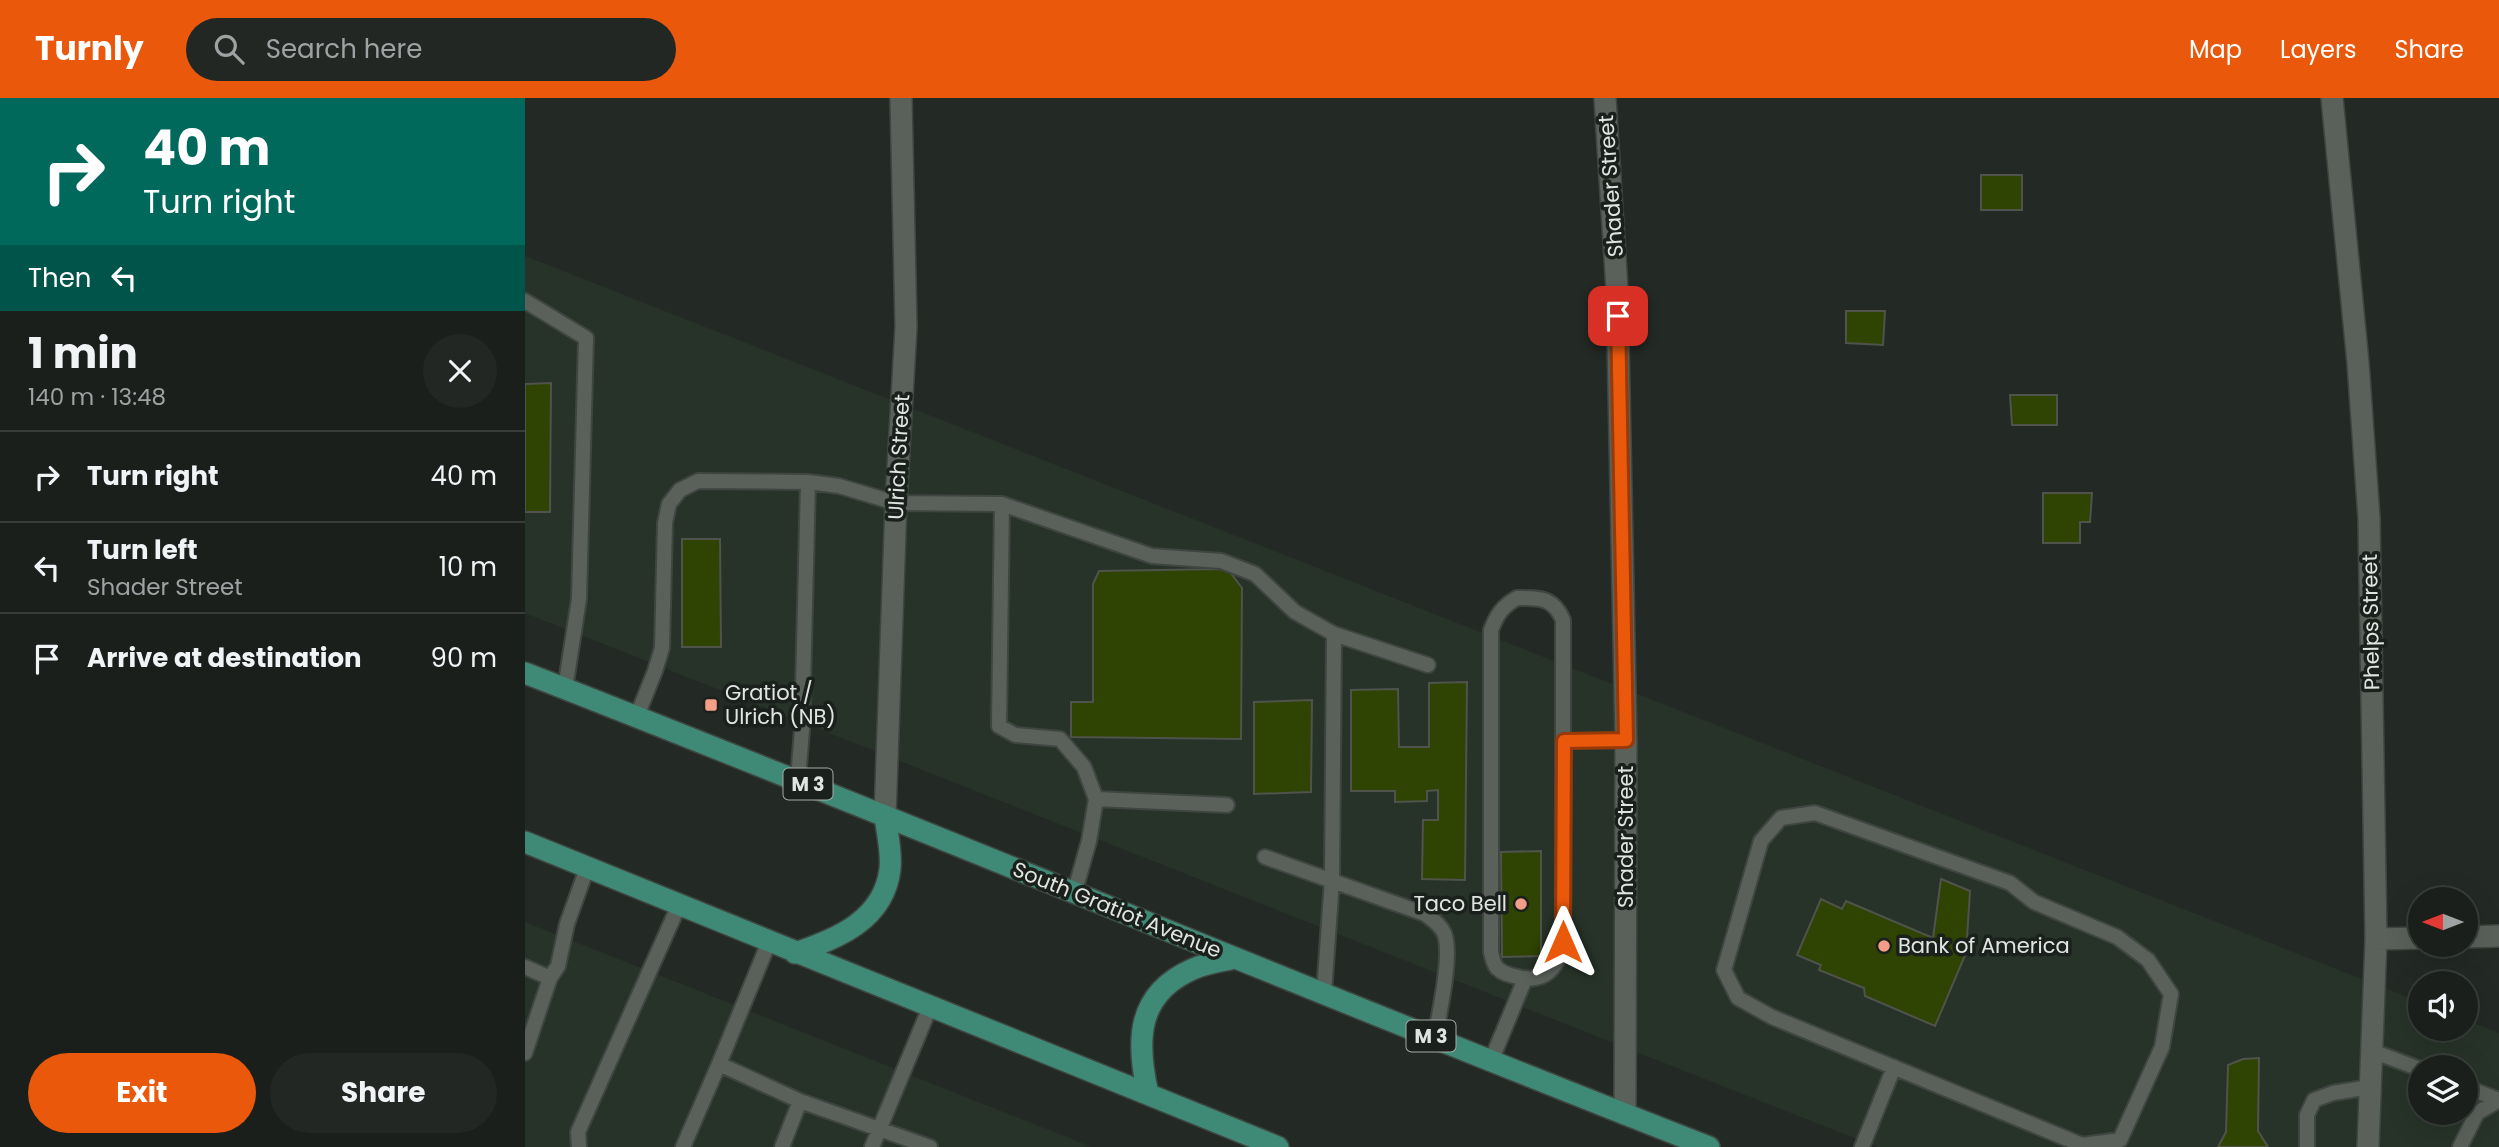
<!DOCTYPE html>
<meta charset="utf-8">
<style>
:root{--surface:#1a1f1b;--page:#232724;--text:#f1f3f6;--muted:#9fa2a3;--line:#383d3a;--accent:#ea580c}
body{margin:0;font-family:Poppins,sans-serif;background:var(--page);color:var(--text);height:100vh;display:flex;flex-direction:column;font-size:26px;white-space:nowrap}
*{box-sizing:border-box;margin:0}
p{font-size:23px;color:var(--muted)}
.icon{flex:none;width:38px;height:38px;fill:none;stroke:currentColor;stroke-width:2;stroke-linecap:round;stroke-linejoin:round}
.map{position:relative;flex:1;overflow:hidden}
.panel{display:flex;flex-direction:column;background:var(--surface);width:525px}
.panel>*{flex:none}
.top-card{background:#00695c;color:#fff;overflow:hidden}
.needle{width:46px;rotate:270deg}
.buttons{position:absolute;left:1883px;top:789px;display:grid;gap:14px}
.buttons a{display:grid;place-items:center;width:70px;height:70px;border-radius:50%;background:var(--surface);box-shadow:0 7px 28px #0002,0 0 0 2px var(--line);font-size:35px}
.pin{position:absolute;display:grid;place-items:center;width:60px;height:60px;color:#fff;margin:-30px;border-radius:14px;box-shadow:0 4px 10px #0006}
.me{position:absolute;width:77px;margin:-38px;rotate:0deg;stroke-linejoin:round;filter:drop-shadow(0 0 5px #0008)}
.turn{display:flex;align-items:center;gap:24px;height:147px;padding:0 28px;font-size:32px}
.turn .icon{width:91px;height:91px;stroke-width:2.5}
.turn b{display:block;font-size:49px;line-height:60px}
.then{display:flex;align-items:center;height:66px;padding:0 28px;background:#0003;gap:14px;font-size:26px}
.round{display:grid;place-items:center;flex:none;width:74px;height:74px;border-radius:37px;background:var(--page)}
.overview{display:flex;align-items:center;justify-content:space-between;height:119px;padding:0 28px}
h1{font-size:42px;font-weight:700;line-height:52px}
.cta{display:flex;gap:14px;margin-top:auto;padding:14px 28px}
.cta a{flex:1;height:80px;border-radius:42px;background:var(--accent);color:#fff;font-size:28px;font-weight:700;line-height:80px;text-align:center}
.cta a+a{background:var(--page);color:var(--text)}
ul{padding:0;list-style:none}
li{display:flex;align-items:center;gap:21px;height:91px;padding:0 28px;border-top:2px solid var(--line)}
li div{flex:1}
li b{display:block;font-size:26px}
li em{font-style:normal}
header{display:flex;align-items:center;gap:42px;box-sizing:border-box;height:98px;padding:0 35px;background:var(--accent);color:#fff}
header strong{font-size:33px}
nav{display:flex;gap:38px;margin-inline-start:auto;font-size:24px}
.search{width:490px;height:63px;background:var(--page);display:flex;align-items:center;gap:18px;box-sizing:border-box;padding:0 24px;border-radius:38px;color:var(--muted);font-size:26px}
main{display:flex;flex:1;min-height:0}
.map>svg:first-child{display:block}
.built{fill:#273329;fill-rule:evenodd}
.building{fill:#2f4303;stroke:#4f534b;stroke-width:2}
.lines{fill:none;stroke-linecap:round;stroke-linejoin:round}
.lane-casing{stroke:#3f4540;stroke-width:18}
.street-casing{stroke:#3f4540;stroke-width:24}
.primary-casing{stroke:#3f4540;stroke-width:24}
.lane{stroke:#5a615b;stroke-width:14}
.street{stroke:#5a615b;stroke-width:21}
.primary{stroke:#3e8a77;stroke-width:21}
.route-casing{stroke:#983908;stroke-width:18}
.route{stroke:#ea580c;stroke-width:12}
.poi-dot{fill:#f49e89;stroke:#1a201b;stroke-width:2.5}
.labels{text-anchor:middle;stroke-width:7;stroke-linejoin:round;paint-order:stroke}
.shield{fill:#1a201b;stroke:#a5aaa6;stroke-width:2}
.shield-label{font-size:19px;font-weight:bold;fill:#e1e5e2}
.street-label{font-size:21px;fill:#e1e5e2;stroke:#1a201b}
.poi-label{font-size:21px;fill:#e1e5e2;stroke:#1a201b;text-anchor:start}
</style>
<header>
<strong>Turnly</strong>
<div class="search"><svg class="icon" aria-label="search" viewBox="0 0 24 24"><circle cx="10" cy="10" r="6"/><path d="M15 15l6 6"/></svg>Search here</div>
<nav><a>Map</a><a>Layers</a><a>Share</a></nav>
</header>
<main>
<section class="panel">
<div class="top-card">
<div class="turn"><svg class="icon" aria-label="right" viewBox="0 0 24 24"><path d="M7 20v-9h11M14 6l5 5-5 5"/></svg><div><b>40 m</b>Turn right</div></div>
<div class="then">Then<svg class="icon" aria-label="left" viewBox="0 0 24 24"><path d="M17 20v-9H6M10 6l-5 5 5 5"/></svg></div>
</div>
<div class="overview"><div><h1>1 min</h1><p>140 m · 13:48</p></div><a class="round"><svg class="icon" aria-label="close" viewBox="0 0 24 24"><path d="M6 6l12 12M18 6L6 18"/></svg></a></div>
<ul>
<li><svg class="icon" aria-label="right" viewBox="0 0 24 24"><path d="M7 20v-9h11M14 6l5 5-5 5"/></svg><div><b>Turn right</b></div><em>40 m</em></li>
<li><svg class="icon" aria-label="left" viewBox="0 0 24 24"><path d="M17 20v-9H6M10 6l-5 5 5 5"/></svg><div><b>Turn left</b><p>Shader Street</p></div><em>10 m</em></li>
<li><svg class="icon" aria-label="arrive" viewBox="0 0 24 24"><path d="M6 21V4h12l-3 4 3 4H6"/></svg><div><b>Arrive at destination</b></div><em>90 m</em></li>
</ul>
<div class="cta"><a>Exit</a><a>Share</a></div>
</section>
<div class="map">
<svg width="1974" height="1049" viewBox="0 0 1974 1049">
<rect width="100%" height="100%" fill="#232924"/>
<!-- built -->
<path class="built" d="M0 158 1895 904V931H1941V922L1974 935V1049H1352L0 515ZM1895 970H1941V1015H1895Z
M0 824 567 1049H0Z"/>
<!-- building -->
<path class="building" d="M1456 77H1497V112H1456Z
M1321 213H1360L1358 247 1321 245Z
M26 285 25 414H0V286Z
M1485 297H1532V327H1487Z
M1518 395H1567L1565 424H1555V445H1518Z
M157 441H195L196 549H157Z
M698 471 705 474 717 490 716 641 546 639V604H568V486L574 473Z
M942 584 940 782 897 781 898 722H913V692L902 693V703L870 704V693H826V592L873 591 874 649H904V585Z
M787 602 786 694 729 696V604Z
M1016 753V858L977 859 976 754Z
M1416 781 1445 793 1441 855 1410 928 1340 898 1339 890 1294 872 1296 867 1272 857 1296 801 1317 811 1321 803 1408 840Z
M1734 960 1733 1033 1743 1049H1693L1701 1034 1703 967 1718 961Z"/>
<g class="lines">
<!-- lane casing -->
<g class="lane-casing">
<path id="lane" d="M0 203 61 240 54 501 40 591
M477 406 474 628 490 637 535 641 559 669 571 701 564 743 549 796
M992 500C1015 500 1028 499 1038 522V844C1034 869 1020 886 993 879 985 877 978 876 972 870 969 866 967 859 966 854V532C972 516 978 508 992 500Z
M112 618 130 573 137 550 140 425 144 406 155 392 173 383 283 384
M1039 643 1101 642
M273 681 277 632 283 384 314 388 371 405 477 406 627 458 696 463 730 476 770 514 809 536 903 567
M571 701 702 707
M1290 715 1485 785 1509 804 1592 839 1623 862 1646 896 1637 949 1595 1042 1557 1047 1247 919 1213 900 1199 872 1236 743 1256 720Z
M740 759 900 816C908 822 915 826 919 835 928 855 914 916 910 940
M0 869 25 880 33 868 42 826 62 770
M799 895 807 782 809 536
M1847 953 1895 971
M0 955 25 880
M966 963 1000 881
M194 966 244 844
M1941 989 1974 1002
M275 1003 405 1049
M54 1049 53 1034 154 807
M158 1049 194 966 275 1003 257 1049
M347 1049 405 909
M1337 1049 1369 969
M1782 1049V1017L1789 1002 1808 995 1845 989
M1935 1049 1952 1015 1974 1002"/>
</g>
<!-- street casing -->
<g class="street-casing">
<path id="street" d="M1080 0 1092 192 1101 642 1100 1016
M1807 0 1833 265 1844 420 1851 841 1843 1049
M360 718 371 405 381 229 376 0
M1941 839 1974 838
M1851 841 1895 840"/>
</g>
<!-- primary casing -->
<g class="primary-casing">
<path id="primary" d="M0 575C396 729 788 895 1184 1049
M0 744 753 1049
M270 855C312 841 359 822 365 771 367 754 362 735 360 718
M623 996C611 943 611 896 668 871 681 865 697 863 711 860"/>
</g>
<!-- lane -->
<use href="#lane" class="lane"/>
<!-- street -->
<use href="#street" class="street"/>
<!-- primary -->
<use href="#primary" class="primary"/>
</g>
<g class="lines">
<!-- route casing -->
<g class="route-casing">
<path id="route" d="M1038 844 1039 643 1101 642 1093 218"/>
</g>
<!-- route -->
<use href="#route" class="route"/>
</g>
<!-- markers -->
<g class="poi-dot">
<rect x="179" y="600" width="14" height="14" rx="3.5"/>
<circle cx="996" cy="806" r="7"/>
<circle cx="1359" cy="848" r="7"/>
</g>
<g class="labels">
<!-- shield labels -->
<g class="shield">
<rect x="258.5" y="670.5" width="49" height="31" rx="5"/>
<rect x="881.5" y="922.5" width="49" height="31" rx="5"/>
</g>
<g class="shield-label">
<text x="283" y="693">M 3</text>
<text x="906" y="945">M 3</text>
</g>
<!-- street labels -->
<g class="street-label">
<text transform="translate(1086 88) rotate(-94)" y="7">Shader Street</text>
<text transform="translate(374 359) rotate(-87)" y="7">Ulrich Street</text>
<text transform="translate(1846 524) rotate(-91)" y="7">Phelps Street</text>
<text transform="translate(1101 739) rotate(-90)" y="7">Shader Street</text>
<text transform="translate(592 812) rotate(22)" y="7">South Gratiot Avenue</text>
</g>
<!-- poi labels -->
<g class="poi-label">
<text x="200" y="602">Gratiot /<tspan x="200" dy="24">Ulrich (NB)</tspan></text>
<text x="982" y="813" text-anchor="end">Taco Bell</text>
<text x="1373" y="855">Bank of America</text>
</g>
</g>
</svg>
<div class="buttons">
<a><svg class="needle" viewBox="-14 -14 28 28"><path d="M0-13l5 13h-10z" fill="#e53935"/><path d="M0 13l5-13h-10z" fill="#9fa2a3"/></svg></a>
<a><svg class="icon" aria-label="sound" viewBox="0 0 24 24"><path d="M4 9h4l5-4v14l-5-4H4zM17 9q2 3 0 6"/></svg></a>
<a><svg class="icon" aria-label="layers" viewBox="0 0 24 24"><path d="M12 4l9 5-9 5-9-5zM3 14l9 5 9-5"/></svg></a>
</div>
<div class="pin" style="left:1093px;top:218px;background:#d93025"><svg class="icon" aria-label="arrive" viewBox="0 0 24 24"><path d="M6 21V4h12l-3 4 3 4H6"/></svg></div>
<svg class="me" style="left:1038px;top:844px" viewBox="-20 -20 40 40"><path d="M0-17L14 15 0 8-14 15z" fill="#ea580c" stroke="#fff" stroke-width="4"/></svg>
</div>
</main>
